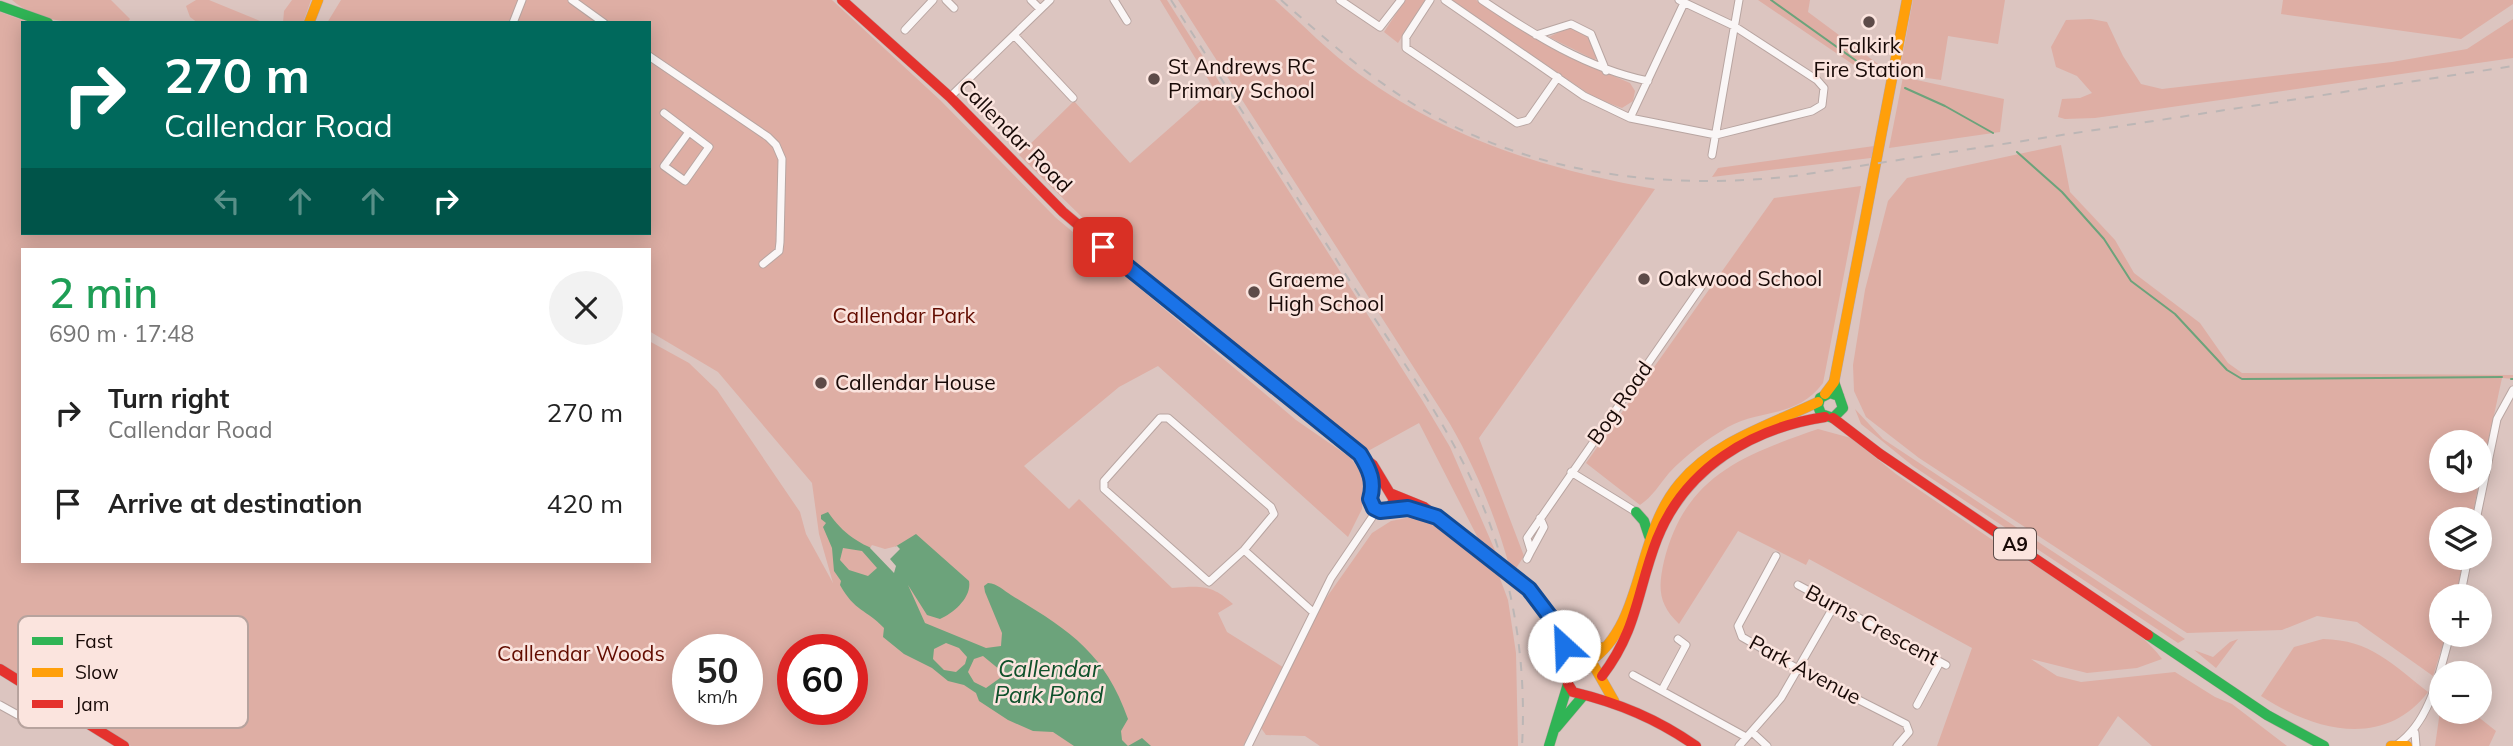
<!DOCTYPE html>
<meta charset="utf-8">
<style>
:root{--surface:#fff;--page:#f2f2f2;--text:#222;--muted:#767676}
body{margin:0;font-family:Mulish,sans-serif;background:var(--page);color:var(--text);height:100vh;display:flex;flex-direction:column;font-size:26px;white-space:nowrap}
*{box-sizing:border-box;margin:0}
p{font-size:23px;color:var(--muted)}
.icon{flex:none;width:38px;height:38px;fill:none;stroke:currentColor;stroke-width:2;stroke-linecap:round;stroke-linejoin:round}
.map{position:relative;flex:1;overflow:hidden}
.sheet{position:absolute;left:21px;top:248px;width:630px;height:315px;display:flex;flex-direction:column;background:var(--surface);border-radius:0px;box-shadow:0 4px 18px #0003}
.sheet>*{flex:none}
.banner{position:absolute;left:21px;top:21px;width:630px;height:214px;border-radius:0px;box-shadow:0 4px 18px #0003;background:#00695c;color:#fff;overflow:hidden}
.fabs{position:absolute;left:2429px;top:430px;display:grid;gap:14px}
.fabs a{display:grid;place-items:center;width:63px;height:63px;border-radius:50%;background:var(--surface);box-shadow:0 4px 18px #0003;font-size:35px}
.speed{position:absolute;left:672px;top:634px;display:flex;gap:14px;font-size:35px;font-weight:700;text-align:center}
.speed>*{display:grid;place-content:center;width:91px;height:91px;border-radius:50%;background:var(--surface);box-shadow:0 4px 18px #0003;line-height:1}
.speed small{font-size:18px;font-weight:400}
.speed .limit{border:10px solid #d22;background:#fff;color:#111}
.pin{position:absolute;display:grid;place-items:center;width:60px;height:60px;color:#fff;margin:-30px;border-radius:14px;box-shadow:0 4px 10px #0006}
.me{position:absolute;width:77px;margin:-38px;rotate:335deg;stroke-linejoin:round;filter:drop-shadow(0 0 5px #0008)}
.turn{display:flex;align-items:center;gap:24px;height:147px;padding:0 28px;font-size:32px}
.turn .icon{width:91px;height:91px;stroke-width:2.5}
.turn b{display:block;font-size:49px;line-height:60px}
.lanes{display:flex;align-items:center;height:66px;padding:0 28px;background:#0003;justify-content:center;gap:35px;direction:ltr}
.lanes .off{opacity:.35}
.round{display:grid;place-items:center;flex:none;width:74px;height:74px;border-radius:37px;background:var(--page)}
.headline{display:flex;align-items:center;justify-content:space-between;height:119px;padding:0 28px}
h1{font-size:42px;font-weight:600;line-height:52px;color:#1e9e55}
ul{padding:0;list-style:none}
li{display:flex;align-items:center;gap:21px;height:91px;padding:0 28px}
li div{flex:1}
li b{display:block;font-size:26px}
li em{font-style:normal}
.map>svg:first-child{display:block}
.green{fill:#deaea4;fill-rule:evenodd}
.water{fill:#6ca37b;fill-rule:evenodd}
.pier{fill:#dcc5c0}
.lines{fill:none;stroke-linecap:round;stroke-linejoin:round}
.stream{stroke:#6ca37b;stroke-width:2}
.street-casing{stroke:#b8a5a1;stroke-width:9}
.fast-casing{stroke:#b8a5a1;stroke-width:11}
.slow-casing{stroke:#b8a5a1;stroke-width:11}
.jam-casing{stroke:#b8a5a1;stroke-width:11}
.street{stroke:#faf6f6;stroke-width:7}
.fast{stroke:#30b455;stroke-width:10}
.slow{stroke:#ff9f0a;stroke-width:10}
.jam{stroke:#e5322d;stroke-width:10}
.rail{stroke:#bcb6b5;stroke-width:2;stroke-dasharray:9 9;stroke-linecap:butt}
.route-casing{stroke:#114b97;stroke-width:18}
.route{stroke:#1a73e8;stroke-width:12}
.poi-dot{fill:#5d4b48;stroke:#fbe4de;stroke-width:2.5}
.labels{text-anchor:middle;stroke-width:5;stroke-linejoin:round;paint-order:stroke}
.shield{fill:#fbe4de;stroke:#5c4b48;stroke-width:2}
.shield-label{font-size:19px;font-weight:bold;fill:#180a07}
.poi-label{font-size:21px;fill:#180a07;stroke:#fbe4de;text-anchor:start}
.street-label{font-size:21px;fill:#180a07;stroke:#fbe4de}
.park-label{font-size:21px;fill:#620c00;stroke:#fbe4de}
.water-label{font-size:23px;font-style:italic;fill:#0f512b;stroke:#fbe4de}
.key{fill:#fbe4de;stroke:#b7a39e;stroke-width:2}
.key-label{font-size:19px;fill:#180a07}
</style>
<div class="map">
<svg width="2513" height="746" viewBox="0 0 2513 746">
<rect width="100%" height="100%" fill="#dcc5c0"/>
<!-- green -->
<path class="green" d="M12 0H111L130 19 127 23C89 23 43 27 12 0Z
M196 0H209L265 23H198L190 17 186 6Z
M292 0H311L303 23H283L284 11Z
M341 0H832L940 100 1055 217 1296 420 1351 458 1363 476 1362 509 1348 537 1158 366 1119 387 1024 466 1069 509 1079 499 1172 588C1201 586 1211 584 1233 604L1218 613 1227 632 1289 671 1322 604 1372 533 1391 521 1412 517 1432 520 1495 565 1508 600 1516 653 1518 746H1320L1305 736 1266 735 1261 728H1252L1243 746H131L0 665V12L30 23H23V233H649V23H327ZM23 250H649V331L718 372 812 483 819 534 833 583 806 534 800 512 717 390 689 363 649 341V562H23ZM688 649H747V709H688ZM793 649H852V709H793Z
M1160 0H1167L1422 400 1450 447 1497 555 1479 540 1419 423 1368 451 1095 230 1019 155 1074 101 1130 163 1214 89Z
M1178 0H1275C1303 25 1329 52 1359 74 1450 140 1546 169 1655 189L1479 438 1524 556 1515 570 1509 565C1495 515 1476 469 1450 424Z
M1405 0H1425L1398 43 1384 32Z
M1451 0H1476L1564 55 1630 83 1635 91 1633 101 1622 108 1595 98Z
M1758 0H1810L1808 12 1878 64 1867 74Z
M1913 0H2005L1998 44 1948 36 1941 80 1899 74Z
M2283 0H2513V4L2461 39 2281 14Z
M2091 19 2107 22 2123 56 2141 84 2162 89 2392 62 2467 49 2513 19V58L2095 118 2065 119 2058 117 2062 99 2080 98 2092 93 2077 76 2056 67 2051 47 2066 20Z
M1569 27 1590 37 1597 56 1595 60 1549 37Z
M1903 77 2004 99 2000 132 1889 148Z
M2061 145 2070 192 2115 240 2134 273 2200 323 2228 363 2242 373 2513 375V379L2502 378 2480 480V443H2441V481H2479L2472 520H2441V558H2464L2456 597H2441V635H2446L2433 676 2357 622 2317 616 2282 630 2187 633 1919 458 1866 417 1854 391 1853 365 1865 290 1888 201 1907 178Z
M1874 146 1871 158 1712 177 1718 168Z
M1861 186 1823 383C1796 419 1762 408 1728 427 1707 439 1686 455 1669 473 1659 485 1653 496 1640 505L1586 463 1774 198Z
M1855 409 1883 439 2185 639 2178 643 1913 466 1861 424Z
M1818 429 1851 438 1896 474 1994 541C2001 552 2015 553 2026 560 2064 583 2137 624 2162 659L2137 668 2087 673 2031 659 2057 676 2081 682 2175 672 2215 697 2232 704 2287 746H2152L2118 716 2098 746H1937L1972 648 1809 559 1806 565 1738 531 1679 624C1658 604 1658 588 1664 561 1685 476 1743 455 1818 429Z
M2238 639 2216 668 2194 650 2213 657 2230 642Z
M2323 639C2371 640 2392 664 2428 692 2387 746 2321 735 2261 696L2294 647Z
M2441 704V712H2472L2496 731 2489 746H2435Z"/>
<!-- water -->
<path class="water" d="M828 512C843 534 860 545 885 553L916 534 969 581C972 597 954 613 940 619L927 615 908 585 925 623 986 648 1001 646 1002 633 985 592 984 586 988 583C998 584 1003 590 1011 595 1069 630 1105 653 1128 719L1121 731 1122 740 1128 746 1142 738 1151 746H1074L1053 732 1033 731 1008 720 979 701 976 693 964 685 948 681 932 668 904 654 883 637 884 628C866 609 855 612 840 585L841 581 834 571 832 548 823 527 826 523 821 519V515ZM843 548 862 551 877 568 868 576 849 570 840 560ZM946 643 959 648 967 657 965 664 956 672 944 670 933 659 934 649ZM983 656 1000 670V678L986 688 974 682 968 672 974 659Z"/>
<!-- pier -->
<path class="pier" d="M872 545 885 549 897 546 900 549 890 559 896 566 894 573 870 548Z"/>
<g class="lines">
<!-- stream -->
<path class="stream" d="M1771 0 1879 77
M1905 88 1945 106 1993 133
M2017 152 2062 192 2104 239 2131 281 2175 314 2227 370 2242 379 2502 377
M2511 379H2513"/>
<!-- street casing -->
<g class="street-casing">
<path id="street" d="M572 0 604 23
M946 0 954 8
M1031 0 1040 9
M1114 0 1127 21
M1340 0 1380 27 1401 0
M1430 0 1406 37V48L1517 123 1528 120 1558 77
M1445 0 1584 96 1630 118 1716 135 1812 111 1822 105 1824 88 1817 80 1734 26 1679 0
M1482 0C1534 35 1586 68 1648 81
M513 23 522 0
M905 30 933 0
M1014 35 1073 98
M1536 35 1571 24 1591 34 1606 71
M649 56 768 137 776 145 782 159 780 242 779 251 763 264
M950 97 1050 0
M664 113 709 147 685 181 664 166 689 132
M1630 118 1684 3
M1712 155 1739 0
M1160 418H1168L1271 507 1274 514 1244 550 1209 582 1104 489V481Z
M1571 472 1636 512
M2476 520 2497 419 2513 390
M1244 550 1313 612
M1531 551 1544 527 1540 518
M1776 556 1738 626 1742 637 1798 669 1906 724 1909 732 1897 746
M1527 559 1531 551 1527 538 1701 287
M1798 585 1946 665
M2460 597 2468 558
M1633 675 1746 737
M1663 688 1686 645 1678 639
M0 705 27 720 44 697
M1917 705 1940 662
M1752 732 1767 746
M2415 733 2416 746
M2398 744C2431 720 2439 673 2450 635
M1248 746 1331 578 1377 510
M1739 746 1781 698 1834 606"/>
</g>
<!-- fast casing -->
<g class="fast-casing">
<path id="fast" d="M0 6 48 23
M1834 382 1843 408 1833 418 1821 414 1818 406 1820 398 1830 393 1839 396
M1636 512 1644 521 1649 536
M2148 635 2267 715 2324 746
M1556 728 1583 696
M1549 746 1568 684"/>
</g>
<!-- slow casing -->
<g class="slow-casing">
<path id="slow" d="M309 23 318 0
M1089 234 1195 324 1343 441
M1825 394 1834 382 1907 0
M1365 462C1372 478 1368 494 1374 508L1426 513
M1564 632 1588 651 1604 647
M1589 662C1646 623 1634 537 1680 483 1715 441 1770 425 1818 402
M1569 673 1580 663 1594 666 1614 701
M2391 746H2407"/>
</g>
<!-- jam casing -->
<g class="jam-casing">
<path id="jam" d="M842 0 950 97 1063 212 1089 234
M1833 418 1880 454 2148 635
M1343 441 1373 465 1394 500 1389 509
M1392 494 1424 507 1522 583 1584 662
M1562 636 1568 684 1573 692C1619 703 1657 719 1696 746
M0 669 124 746
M1602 676C1638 629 1637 590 1657 539 1685 468 1752 428 1825 417"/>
</g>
<!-- street -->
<use href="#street" class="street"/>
<!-- fast -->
<use href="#fast" class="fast"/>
<!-- slow -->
<use href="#slow" class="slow"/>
<!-- jam -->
<use href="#jam" class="jam"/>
<!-- rail -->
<path class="rail" d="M1171 0C1229 91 1287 181 1344 272 1382 331 1424 389 1457 451 1506 541 1528 644 1522 746
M1281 0C1323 37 1363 72 1410 102 1525 174 1662 191 1794 176L2513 66"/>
</g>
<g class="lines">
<!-- route casing -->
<g class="route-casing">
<path id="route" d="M1103 247 1360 454C1370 470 1375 482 1370 499L1374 508 1380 511 1408 508 1437 517 1529 589 1560 630 1564 646"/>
</g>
<!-- route -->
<use href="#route" class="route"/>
</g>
<!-- markers -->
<g class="poi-dot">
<circle cx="1869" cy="22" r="7"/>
<circle cx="1154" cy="79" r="7"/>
<circle cx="1644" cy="279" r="7"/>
<circle cx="1254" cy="292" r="7"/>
<circle cx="821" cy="383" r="7"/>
</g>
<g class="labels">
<!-- shield labels -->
<rect class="shield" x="1994" y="528.5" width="42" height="31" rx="5"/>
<g class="shield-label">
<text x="2015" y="551">A9</text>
</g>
<!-- poi labels -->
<g class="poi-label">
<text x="1869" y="53" text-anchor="middle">Falkirk<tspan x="1869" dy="24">Fire Station</tspan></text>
<text x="1168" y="74">St Andrews RC<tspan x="1168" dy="24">Primary School</tspan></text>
<text x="1658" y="286">Oakwood School</text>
<text x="1268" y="287">Graeme<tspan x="1268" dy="24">High School</tspan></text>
<text x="835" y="390">Callendar House</text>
</g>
<!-- street labels -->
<g class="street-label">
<text transform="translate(1015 136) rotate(45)" y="7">Callendar Road</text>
<text transform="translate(1620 403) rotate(-55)" y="7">Bog Road</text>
<text transform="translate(1872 625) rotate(28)" y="7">Burns Crescent</text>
<text transform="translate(1805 670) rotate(28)" y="7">Park Avenue</text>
</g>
<!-- park labels -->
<g class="park-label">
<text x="904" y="323">Callendar Park</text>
<text x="581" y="661">Callendar Woods</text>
</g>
<!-- water labels -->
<g class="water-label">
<text x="1049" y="677">Callendar<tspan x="1049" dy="26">Park Pond</tspan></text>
</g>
</g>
<!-- legend -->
<rect x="18" y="616" width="230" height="112" rx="10" class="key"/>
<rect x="32" y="637" width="31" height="8" fill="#30b455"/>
<rect x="32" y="668" width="31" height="9" fill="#ff9f0a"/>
<rect x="32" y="700" width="31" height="8" fill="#e5322d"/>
<g class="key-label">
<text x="75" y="648">Fast</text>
<text x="75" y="679">Slow</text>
<text x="75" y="711">Jam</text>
</g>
</svg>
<div class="fabs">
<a><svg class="icon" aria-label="sound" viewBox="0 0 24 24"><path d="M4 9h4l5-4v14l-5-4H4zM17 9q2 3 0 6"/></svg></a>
<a><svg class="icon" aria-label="layers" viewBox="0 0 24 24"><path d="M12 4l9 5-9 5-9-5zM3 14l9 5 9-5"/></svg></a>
<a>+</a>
<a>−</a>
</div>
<div class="speed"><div>50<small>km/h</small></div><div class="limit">60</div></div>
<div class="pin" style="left:1103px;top:247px;background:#d93025"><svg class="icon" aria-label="arrive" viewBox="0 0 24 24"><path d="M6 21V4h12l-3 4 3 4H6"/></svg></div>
<svg class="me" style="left:1564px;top:646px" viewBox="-20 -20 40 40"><circle r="19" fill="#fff"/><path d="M0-13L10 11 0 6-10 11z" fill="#1a73e8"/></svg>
<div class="banner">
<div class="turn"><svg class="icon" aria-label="right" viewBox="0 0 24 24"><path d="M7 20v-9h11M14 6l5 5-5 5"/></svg><div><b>270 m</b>Callendar Road</div></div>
<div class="lanes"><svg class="icon off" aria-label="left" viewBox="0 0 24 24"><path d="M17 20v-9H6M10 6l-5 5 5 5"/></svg><svg class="icon off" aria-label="ahead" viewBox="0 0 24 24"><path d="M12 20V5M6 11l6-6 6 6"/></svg><svg class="icon off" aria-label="ahead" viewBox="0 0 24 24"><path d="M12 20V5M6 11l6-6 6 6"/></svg><svg class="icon" aria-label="right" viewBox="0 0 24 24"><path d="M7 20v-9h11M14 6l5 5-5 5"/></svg></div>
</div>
<section class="sheet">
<div class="headline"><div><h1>2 min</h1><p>690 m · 17:48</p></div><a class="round"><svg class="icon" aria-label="close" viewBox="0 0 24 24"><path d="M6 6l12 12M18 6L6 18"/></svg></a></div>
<ul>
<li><svg class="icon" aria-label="right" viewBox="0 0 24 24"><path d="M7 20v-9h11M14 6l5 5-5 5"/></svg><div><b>Turn right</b><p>Callendar Road</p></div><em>270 m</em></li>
<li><svg class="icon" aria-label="arrive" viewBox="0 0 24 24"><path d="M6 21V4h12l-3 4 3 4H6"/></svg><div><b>Arrive at destination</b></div><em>420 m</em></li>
</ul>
</section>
</div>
